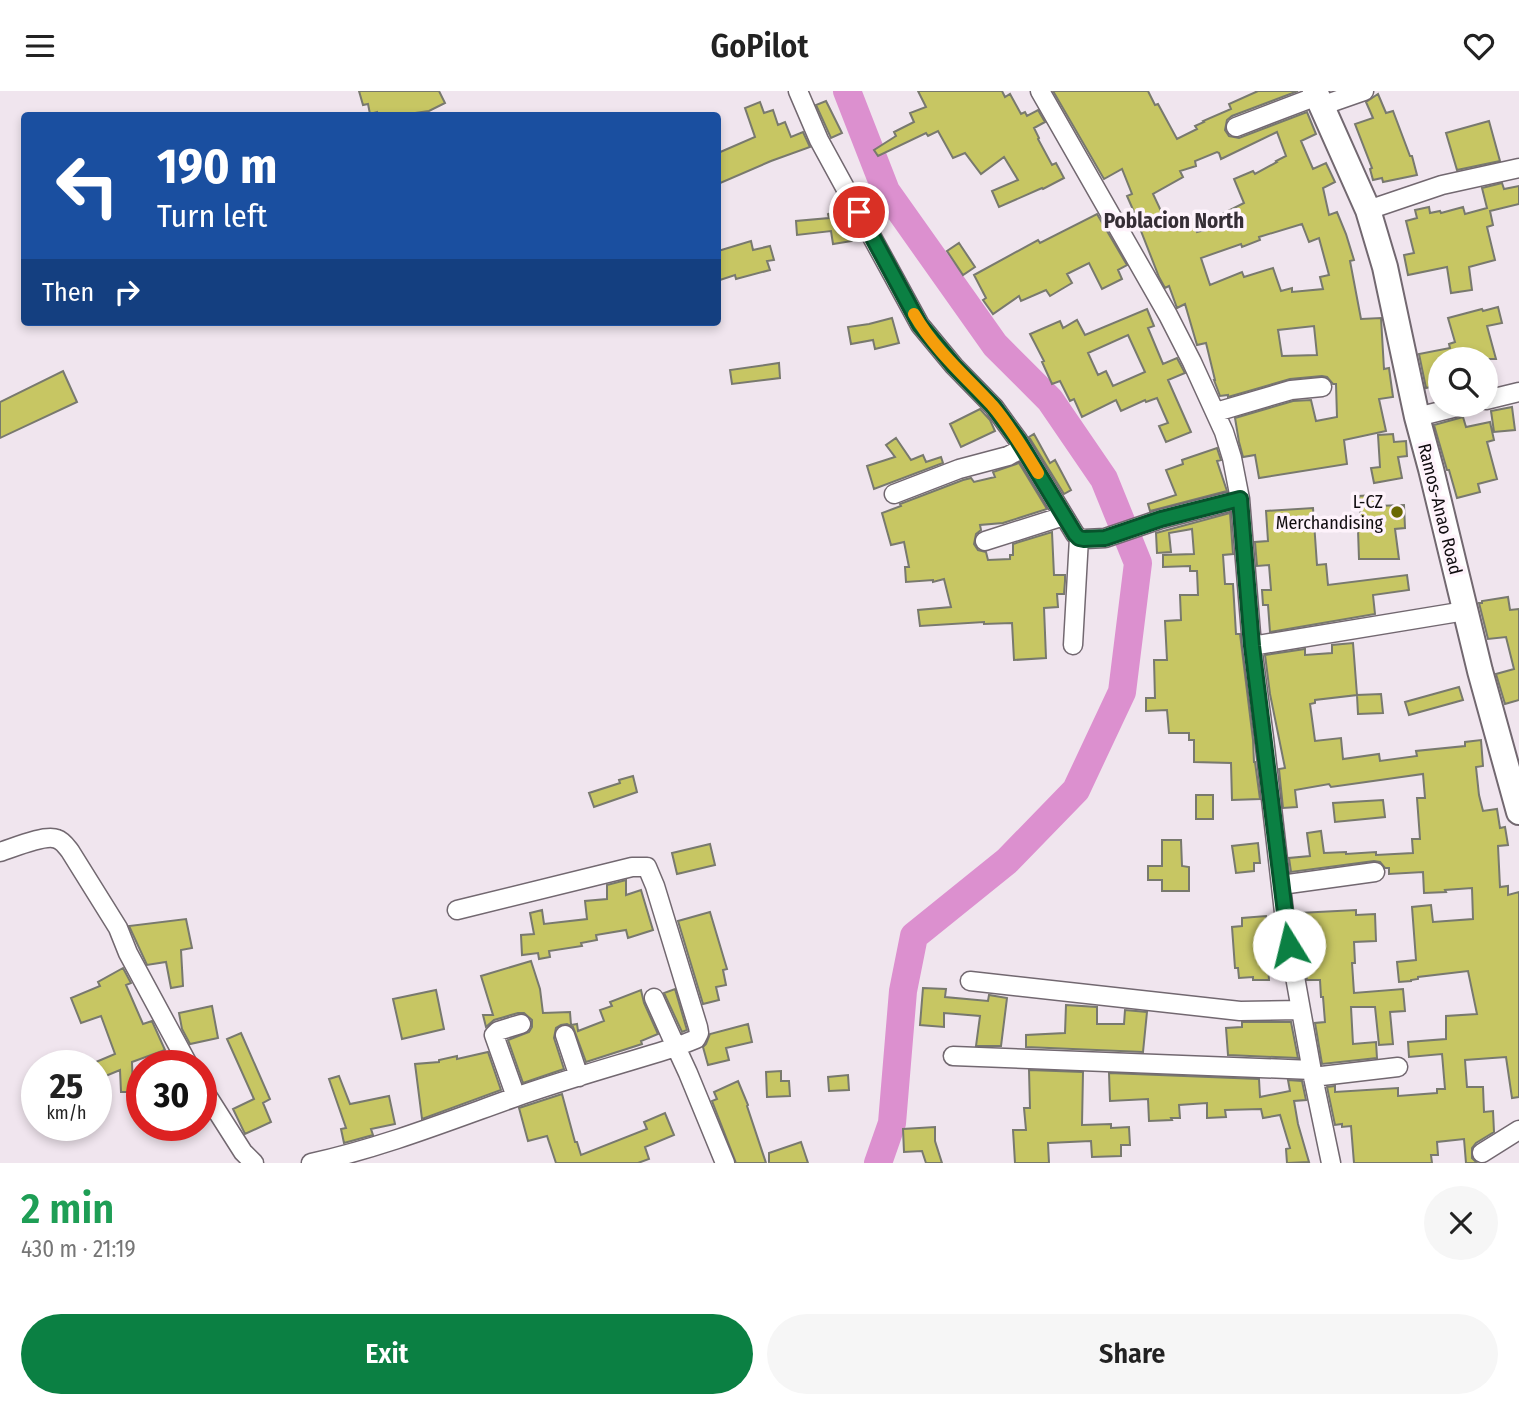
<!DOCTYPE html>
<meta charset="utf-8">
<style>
:root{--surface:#fff;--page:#f6f6f6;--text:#222;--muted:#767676;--accent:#0b8043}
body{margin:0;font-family:"Fira Sans Condensed",sans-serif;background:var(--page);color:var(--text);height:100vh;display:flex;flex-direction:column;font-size:26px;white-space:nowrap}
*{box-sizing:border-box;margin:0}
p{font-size:23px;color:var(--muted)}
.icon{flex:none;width:38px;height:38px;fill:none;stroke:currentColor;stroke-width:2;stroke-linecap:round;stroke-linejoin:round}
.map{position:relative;height:1072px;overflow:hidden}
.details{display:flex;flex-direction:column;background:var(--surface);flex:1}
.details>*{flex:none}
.guide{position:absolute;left:21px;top:21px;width:700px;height:214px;border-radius:7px;box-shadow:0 4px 10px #0003;background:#1a4fa0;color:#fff;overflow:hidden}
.buttons{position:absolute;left:1428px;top:256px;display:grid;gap:14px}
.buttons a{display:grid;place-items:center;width:70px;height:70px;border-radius:50%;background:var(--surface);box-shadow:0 4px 10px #0003;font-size:35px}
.speed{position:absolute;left:21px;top:959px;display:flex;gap:14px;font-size:35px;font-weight:700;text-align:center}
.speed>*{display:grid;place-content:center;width:91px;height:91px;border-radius:50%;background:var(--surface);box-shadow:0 4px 10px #0003;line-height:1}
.speed small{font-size:18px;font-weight:400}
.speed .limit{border:10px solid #d22;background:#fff;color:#111}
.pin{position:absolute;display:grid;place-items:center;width:60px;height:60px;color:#fff;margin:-30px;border:4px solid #fff;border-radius:50%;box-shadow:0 2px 7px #0007}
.me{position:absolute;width:77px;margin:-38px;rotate:351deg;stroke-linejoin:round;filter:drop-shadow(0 0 5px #0008)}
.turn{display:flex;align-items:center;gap:24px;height:147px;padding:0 21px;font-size:32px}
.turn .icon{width:91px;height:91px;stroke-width:2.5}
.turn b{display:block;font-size:49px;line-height:60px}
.then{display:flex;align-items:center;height:66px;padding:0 21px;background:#0003;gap:14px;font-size:26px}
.round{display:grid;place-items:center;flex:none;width:74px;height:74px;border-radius:37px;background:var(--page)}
.headline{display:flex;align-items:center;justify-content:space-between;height:119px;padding:0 21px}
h1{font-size:42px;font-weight:600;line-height:52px;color:#1e9e55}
.button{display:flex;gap:14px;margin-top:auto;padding:14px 21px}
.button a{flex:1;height:80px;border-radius:42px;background:var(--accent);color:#fff;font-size:28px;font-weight:600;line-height:80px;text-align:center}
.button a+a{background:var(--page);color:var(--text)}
header{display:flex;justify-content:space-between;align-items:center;height:91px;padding:0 21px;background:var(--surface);font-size:32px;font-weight:600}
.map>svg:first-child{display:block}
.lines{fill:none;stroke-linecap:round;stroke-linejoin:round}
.river{stroke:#dc90cf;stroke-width:28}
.building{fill:#c7c663;stroke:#78796e;stroke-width:2;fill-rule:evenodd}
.street-casing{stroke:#726870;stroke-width:21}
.secondary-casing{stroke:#726870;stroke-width:28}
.street{stroke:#fff;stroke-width:18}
.secondary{stroke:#fff;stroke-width:24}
.route-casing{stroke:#07532c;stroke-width:18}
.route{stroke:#0b8043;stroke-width:12}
.slow{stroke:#f59e0b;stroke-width:12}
.poi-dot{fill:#6a6802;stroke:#fef3fb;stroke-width:2.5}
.labels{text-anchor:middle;stroke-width:7;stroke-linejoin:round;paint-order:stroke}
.poi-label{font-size:18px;fill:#100c0f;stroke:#fef3fb;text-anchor:end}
.street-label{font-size:18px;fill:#100c0f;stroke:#fef3fb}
.quarter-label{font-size:21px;font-weight:bold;fill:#362e35;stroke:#fef3fb}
</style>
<header><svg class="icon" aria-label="menu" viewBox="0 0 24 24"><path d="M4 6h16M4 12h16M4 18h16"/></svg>GoPilot<svg class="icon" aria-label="heart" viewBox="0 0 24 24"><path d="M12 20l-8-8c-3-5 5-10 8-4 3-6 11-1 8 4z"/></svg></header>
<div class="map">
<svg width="1519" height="1072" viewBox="0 0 1519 1072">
<rect width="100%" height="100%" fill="#f0e5ee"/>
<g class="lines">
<!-- river -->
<path class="river" d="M847 0 886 100 995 254 1050 309 1104 388 1138 472 1122 601 1076 699 1007 770 914 845 903 900 892 1032 878 1072"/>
</g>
<!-- building -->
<path class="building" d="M359 0H439L445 12 429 20 401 24H377V21L370 23 368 13 363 14Z
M918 0H1002L1005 6 1010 3 1021 23 1025 21 1027 25 1038 19 1045 31 1034 37 1039 47 1038 48 1052 74 1056 72 1064 87 1043 98 1042 97 999 116 992 100 1018 89 1004 66 981 83 965 62 953 67 938 40 928 45 926 42 878 65 874 59 896 45 894 41 914 31 910 22 926 16Z
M1053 0H1148L1155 14 1158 13 1177 48 1197 38 1195 35 1204 31 1203 30 1231 18 1229 13 1258 0H1298L1232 25 1227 29 1225 39 1229 45 1239 47 1307 21 1316 43 1301 50 1313 78 1326 72 1335 91 1323 97 1329 124 1337 121 1346 143 1354 169 1350 170 1361 228 1381 227 1384 278 1389 277 1393 306 1379 308 1386 340 1344 349 1347 373 1259 387 1255 364 1243 366 1239 351 1235 327 1293 310 1311 309 1316 330 1337 326 1336 293H1333L1327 286 1322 285 1290 288 1228 306V304L1220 305 1214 289H1215L1206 252 1197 254 1185 213 1177 217 1169 195 1165 197 1159 186 1141 140 1142 139 1127 105 1132 103 1122 78 1104 88ZM1277 41 1286 65 1276 70 1277 71 1255 83 1253 80 1234 88 1244 112 1222 123 1227 133 1197 141 1193 128 1169 137 1153 103 1183 86 1180 80 1196 75 1195 70 1217 61 1219 62 1221 68ZM1302 133 1309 151 1319 147 1329 184 1320 186 1323 198 1292 201V197L1281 200 1273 177 1244 186 1242 181 1210 194 1201 167 1241 153 1242 156 1260 149 1259 146ZM1314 235 1317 264 1282 265 1278 239Z
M1378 3 1386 22 1393 20 1410 65H1412L1417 84 1383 91 1382 87 1373 89 1370 78 1372 77 1355 33 1373 27 1366 11Z
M826 10 842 42 831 47 816 14Z
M760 11 764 22 773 19 778 34 785 31 791 46 803 41 810 56 771 70 718 93V62L755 46 745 17Z
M1489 30 1500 70 1457 79 1446 42Z
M1502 92 1504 98 1519 95V113L1490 120 1493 134 1487 136 1495 169 1469 176 1472 199 1451 202 1447 176 1408 184 1404 164 1414 162 1406 130 1417 127 1415 119 1429 116 1430 122 1440 120 1441 122 1463 116 1465 123 1487 117 1482 97Z
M843 117 848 127 852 150 833 153 831 140 797 144 796 130 829 127 828 123Z
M1097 123 1127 174 1118 179 1122 188 1102 198 1089 172 1067 183 1072 192 1050 205 1046 199 1021 210 1019 205 993 223 983 209 986 207 974 184 1038 149 1040 152Z
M751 150 753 159 770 155 774 169 767 170 770 179 736 188 735 184 720 189 718 183V160Z
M959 152 975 176 963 184 947 160Z
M1498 216 1502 232 1487 235 1496 268H1440V294L1426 297 1419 263 1450 257 1449 253 1455 251 1448 227 1482 218 1483 220Z
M1147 218 1154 235 1148 237 1163 273 1177 267 1185 282 1168 289 1191 341 1166 351 1159 335 1168 332 1157 307 1146 311 1145 309 1121 320 1116 309 1082 326 1074 308 1070 310 1060 290 1052 293 1042 271 1044 270 1030 243 1060 230 1063 237 1077 229 1085 244ZM1128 244 1145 281 1113 295 1106 280 1098 284 1088 262Z
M892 227 899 252 875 258 873 249 851 253 848 236 869 233Z
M779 272 780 287 732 293 730 279Z
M63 280 77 311 0 347V311Z
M1512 316 1515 339 1494 341 1491 320Z
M980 318 990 329 995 340 961 356 950 333Z
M1463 326 1466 336 1490 331 1494 349 1487 351 1497 388 1478 393 1480 401 1457 407 1449 379H1447L1434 334Z
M1034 343 1050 372 1055 369 1071 399 1064 403 1029 346Z
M1393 343 1394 351 1406 350 1407 365 1398 366 1402 387 1374 392 1371 377 1380 376 1378 344Z
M896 347 911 369 923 364 926 371 941 366 943 372 874 398 867 375 895 366 886 354Z
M1217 357 1221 369 1217 370 1227 400 1150 420 1148 413 1176 404 1166 379 1183 373 1182 369Z
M1019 372 1047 418 1003 432 980 434 981 439 976 443 974 453 978 459 986 461 988 469 1010 468V464H1013V453L1052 441 1054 484H1065V490L1064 503H1057L1058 516 1044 517 1046 567 1014 569 1012 532 984 533V531L920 535 918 519 951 516 944 488 933 491V489L906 491 905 476H909L904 451 891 454 882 422 901 415 900 413 963 389 971 387 974 391 995 386 993 381Z
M1374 404 1375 415 1404 414 1405 437 1395 438 1399 468H1359L1358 439H1362L1359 405Z
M1313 417 1317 474 1326 473 1328 494 1407 484 1409 499 1373 504 1375 523 1270 541 1268 514H1263L1262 499H1271L1269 474 1257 475 1255 451 1268 450 1266 420Z
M1230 422 1233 463 1223 464 1225 493H1233L1236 543H1240L1253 649 1254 671H1255L1260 708 1232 709 1231 672 1194 671V649H1189V642H1169L1167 619 1146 620V607H1155L1154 569H1167L1165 530 1181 529 1180 504H1198L1197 480H1190V475L1163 476V464L1194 463 1192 438 1169 442 1171 461 1157 462 1156 442Z
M1508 506 1510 519 1519 518V609L1505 613 1496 583 1514 578 1506 546 1488 548 1479 512H1482V510Z
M1353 552 1357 604 1315 609V612L1310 613 1315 650 1341 647 1343 668 1379 663 1380 670 1417 665 1416 660 1465 655V651L1481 649 1483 675 1476 676 1479 704 1483 720 1497 718 1500 737 1505 736 1508 754 1498 755 1500 796 1508 795V804L1519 801V1006L1512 1007 1506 966 1465 969 1467 996H1483L1484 1021 1493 1020 1494 1041 1476 1052 1472 1057V1067L1477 1072H1466L1464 1048 1437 1051 1438 1064H1431L1432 1072H1354L1351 1035 1342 1036V1033L1335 1034 1327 996 1335 995V1001L1398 997V1005L1437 1002V998H1445L1442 963 1409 966 1408 951 1446 948V925L1477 923 1468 880 1418 886V888L1411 889V890L1399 891 1397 871 1416 869 1412 816 1431 814 1433 831 1473 828 1472 797 1445 799 1446 801 1424 802 1423 781 1389 783V777H1385L1380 771 1374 770 1291 781 1289 767 1310 765 1307 742 1321 740 1324 762 1346 761V763L1376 761V764L1413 762 1412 748H1420L1417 707H1425L1423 683 1331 696 1329 693 1295 699 1297 716 1283 717 1279 678 1285 677 1270 603 1265 564 1305 558V564L1332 562V554Z
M1459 596 1463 609 1409 624 1405 611Z
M1381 603 1383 622 1358 623 1357 604Z
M633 685 637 701 594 716 589 702 620 692 619 689Z
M1196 704H1213V728H1196Z
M1383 709 1385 726 1335 731 1333 712Z
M1162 749H1181L1182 775 1189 776V800H1162V789H1148V775H1162Z
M1258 752 1260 772H1254V780L1236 782 1232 755Z
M710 753 715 774 677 783 672 762Z
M626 789V804L641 799 653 839 628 847 626 839 596 844 597 849 581 852 582 855 549 860 550 866 539 868 538 862 522 864 521 844 534 843 530 822 542 819 544 833 587 828 585 810 607 808V794Z
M1356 819V824L1375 823 1376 850 1354 851 1355 872H1352L1354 902 1403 898 1405 920 1390 921 1393 953 1379 954 1375 916H1351L1353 953 1376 951 1377 967 1322 973 1315 932 1325 931 1323 906H1321L1320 889H1307L1301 852 1299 822Z
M710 821 727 878 723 879 726 894 716 896 719 909 703 913 678 830Z
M1266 825 1271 876H1268L1269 889H1253V886L1239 887 1238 877H1235L1232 836 1242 835V827Z
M186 828 192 857 181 859 183 895 171 897 166 871 147 874 129 835Z
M531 870 540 898 543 922 570 921 571 934 577 933 578 940 604 930 600 919 612 915 610 911 641 899 644 912 658 943 641 950 642 953 586 971 573 936 567 933 561 934 556 937 554 947 564 978 523 992 508 949 529 941 532 936V929L524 922H518L494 929 486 936 483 924H493L481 885Z
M123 877 131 892 126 894 143 933 152 930 165 959 132 971 133 1001H121L120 979 96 989V971L115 963 101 925 81 932 71 907 100 895 98 891Z
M923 897 946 898 945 906 988 910 989 904 1007 907 1001 955H976L980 925 944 922V936L920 934Z
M675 898 687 939 682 941 664 902Z
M436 899 444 938 402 948 393 908Z
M1066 914 1097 916V933H1124L1125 919 1147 921 1143 961 1026 956V944L1065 942Z
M212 915 218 947 190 953 182 938 179 922Z
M1242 931H1291L1298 967 1228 964 1226 937 1242 936Z
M748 933 752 951 726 957 729 969 708 974 703 956 706 953 710 943Z
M241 942 270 1008 263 1012 271 1031 245 1043 233 1018 254 1008 227 948Z
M488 961 501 999 422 1028 415 973 439 971V969L457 965V968Z
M1029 979 1083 981 1082 1034 1111 1033V1037L1129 1036 1130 1054H1121V1065L1092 1066 1091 1050 1048 1052 1049 1072H1015L1013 1039H1026L1024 1017H1030Z
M781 980V990H789L790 1005 767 1006 766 981Z
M1109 982 1259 988 1260 1006 1290 1000 1288 989 1302 990 1306 1009 1294 1010 1298 1033 1309 1071 1287 1072 1286 1058 1290 1057 1280 1024 1263 1027 1261 1018 1225 1019 1226 1026 1207 1027V1012L1179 1014 1180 1027H1171L1172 1029 1149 1030 1148 1008 1110 1010Z
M848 984 849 999 829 1000 828 986Z
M339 985 350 1013 389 1005 395 1033 371 1038 373 1044 344 1052 341 1038 346 1037 329 988Z
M738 990 748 1014 747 1015 766 1072H736L712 1010 717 1008 714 1001Z
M562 1003 575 1051H577L581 1064 647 1038 644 1031 665 1022 674 1044 645 1056 649 1068 638 1072H556L547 1045 528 1050 519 1017Z
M935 1036V1050L942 1072H926L922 1060 904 1061 903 1038Z
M801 1051 808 1072H769V1062Z"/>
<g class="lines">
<!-- street casing -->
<g class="street-casing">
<path id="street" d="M798 0 819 49 920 234 954 275 994 316 1018 349 1075 443 1079 447 1085 448 1105 447 1161 428 1240 408
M1040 0 1168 224 1192 271 1224 341 1232 367 1240 408 1252 555
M1321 15 1364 0
M1236 36 1317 5
M1368 119 1442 94 1519 77
M1486 309 1519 301
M1216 321 1291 299 1322 296
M1417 326 1469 313
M894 403 959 378 1008 365 1023 357
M985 450 1064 425
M1073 554 1079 447
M0 761C13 757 45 743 57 748 63 750 66 755 70 760L118 837 128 862 189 975
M1281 794 1375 781
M457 819 632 776H647L655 795 698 936 699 942 696 948 676 956 654 907
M970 890 1240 920 1301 919
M565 944 579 986
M953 965 1312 979
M1313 986 1398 976
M201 995 243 1061 254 1072
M516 1006 494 944 498 940 521 933
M1482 1062 1519 1039
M311 1072C380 1057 446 1031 513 1007 566 988 622 973 676 956L688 982 725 1072
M1331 1072 1313 986 1285 830 1264 647 1252 555 1465 520"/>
</g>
<!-- secondary casing -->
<g class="secondary-casing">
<path id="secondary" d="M1315 0 1368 119 1385 176 1417 326 1431 378 1480 580 1519 721"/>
</g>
<!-- street -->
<use href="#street" class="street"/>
<!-- secondary -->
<use href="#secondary" class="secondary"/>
</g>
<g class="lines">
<!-- route casing -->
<g class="route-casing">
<path id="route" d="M859 121 920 234 954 275 994 316 1018 349 1075 443 1079 447 1084 448 1105 447 1161 428 1240 408 1252 555 1289 854"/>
</g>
<!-- route -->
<use href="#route" class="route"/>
<!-- slow -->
<path class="slow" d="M914 223C934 258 965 285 992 314 1010 335 1024 359 1038 382"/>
</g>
<!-- markers -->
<circle class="poi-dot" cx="1397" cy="421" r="7"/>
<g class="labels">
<!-- poi labels -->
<g class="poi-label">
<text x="1383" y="417">L-CZ<tspan x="1383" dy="21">Merchandising</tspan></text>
</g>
<!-- street labels -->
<g class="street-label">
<text transform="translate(1440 418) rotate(76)" y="6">Ramos-Anao Road</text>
</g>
<!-- quarter labels -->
<g class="quarter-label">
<text x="1174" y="137">Poblacion North</text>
</g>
</g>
</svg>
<div class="buttons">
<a><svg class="icon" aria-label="search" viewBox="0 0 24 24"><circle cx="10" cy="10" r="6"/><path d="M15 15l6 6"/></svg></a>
</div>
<div class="speed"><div>25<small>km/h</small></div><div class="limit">30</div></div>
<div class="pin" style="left:859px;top:121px;background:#d93025"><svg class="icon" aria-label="arrive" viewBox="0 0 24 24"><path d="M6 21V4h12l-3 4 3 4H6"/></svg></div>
<svg class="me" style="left:1289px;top:854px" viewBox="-20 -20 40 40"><circle r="19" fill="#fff"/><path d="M0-13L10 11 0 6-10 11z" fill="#0b8043"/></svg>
<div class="guide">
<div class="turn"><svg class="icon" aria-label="left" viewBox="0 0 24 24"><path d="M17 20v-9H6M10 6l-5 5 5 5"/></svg><div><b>190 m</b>Turn left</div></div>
<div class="then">Then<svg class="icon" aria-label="right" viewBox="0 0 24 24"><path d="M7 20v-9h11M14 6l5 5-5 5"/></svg></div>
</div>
</div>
<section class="details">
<div class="headline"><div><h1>2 min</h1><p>430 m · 21:19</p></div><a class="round"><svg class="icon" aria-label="close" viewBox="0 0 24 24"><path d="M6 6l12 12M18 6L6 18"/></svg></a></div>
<div class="button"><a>Exit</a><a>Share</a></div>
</section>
